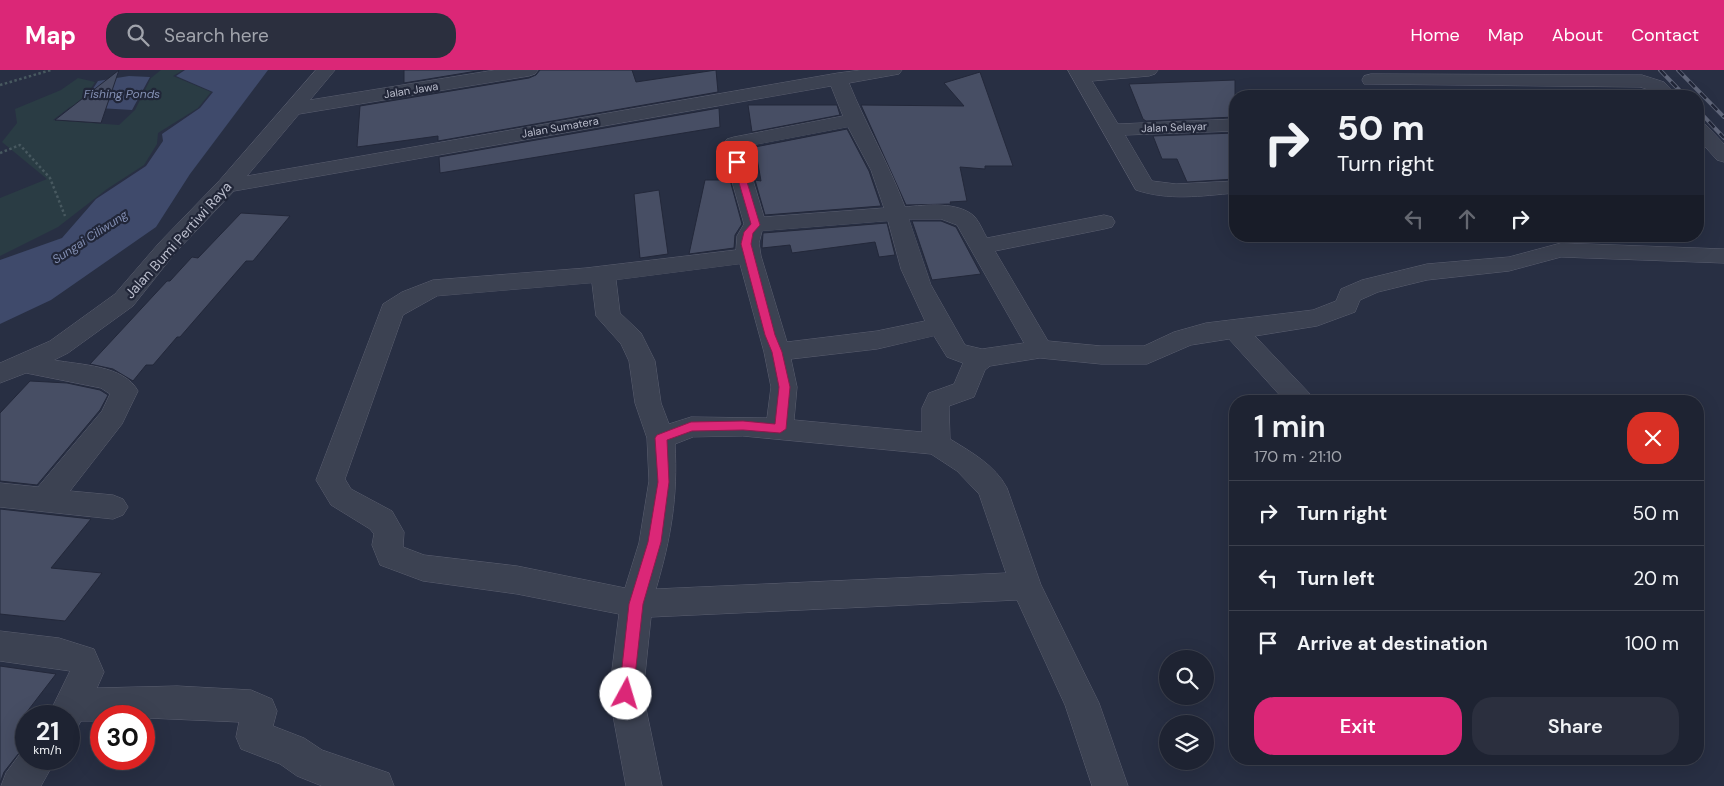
<!DOCTYPE html>
<meta charset="utf-8">
<style>
:root{--surface:#1e2332;--page:#2b2f3e;--text:#f1f3f6;--muted:#a1a4ac;--line:#3c404d;--accent:#db2777}
body{margin:0;font-family:"DM Sans",sans-serif;background:var(--page);color:var(--text);height:100vh;display:flex;flex-direction:column;font-size:19px;white-space:nowrap}
*{box-sizing:border-box;margin:0}
p{font-size:16px;color:var(--muted)}
.icon{flex:none;width:28px;height:28px;fill:none;stroke:currentColor;stroke-width:2;stroke-linecap:round;stroke-linejoin:round}
.map{position:relative;flex:1;overflow:hidden}
.panel{position:absolute;left:1229px;top:325px;width:475px;height:370px;display:flex;flex-direction:column;background:var(--surface);border-radius:20px;box-shadow:0 5px 20px #0002,0 0 0 1px var(--line)}
.panel>*{flex:none}
.top-card{position:absolute;left:1229px;top:20px;width:475px;height:152px;border-radius:20px;box-shadow:0 5px 20px #0002,0 0 0 1px var(--line);background:#1e2332;color:var(--text);overflow:hidden}
.tools{position:absolute;left:1159px;top:580px;display:grid;gap:10px}
.tools a{display:grid;place-items:center;width:55px;height:55px;border-radius:50%;background:var(--surface);box-shadow:0 5px 20px #0002,0 0 0 1px var(--line);font-size:25px}
.speed{position:absolute;left:15px;top:635px;display:flex;gap:10px;font-size:25px;font-weight:700;text-align:center}
.speed>*{display:grid;place-content:center;width:65px;height:65px;border-radius:50%;background:var(--surface);box-shadow:0 5px 20px #0002,0 0 0 1px var(--line);line-height:1}
.speed small{font-size:12px;font-weight:400}
.speed .limit{border:8px solid #d22;background:#fff;color:#111}
.pin{position:absolute;display:grid;place-items:center;width:42px;height:42px;color:#fff;margin:-21px;border-radius:10px;box-shadow:0 2px 8px #0006}
.me{position:absolute;width:55px;margin:-28px;rotate:6deg;stroke-linejoin:round;filter:drop-shadow(0 0 4px #0008)}
.turn{display:flex;align-items:center;gap:18px;height:105px;padding:0 25px;font-size:22px}
.turn .icon{width:65px;height:65px;stroke-width:2.5}
.turn b{display:block;font-size:35px;line-height:42px}
.lanes{display:flex;align-items:center;height:48px;padding:0 25px;background:#0003;justify-content:center;gap:25px;direction:ltr}
.lanes .off{opacity:.35}
.round{display:grid;place-items:center;flex:none;width:52px;height:52px;border-radius:20px;background:var(--page)}
.overview{display:flex;align-items:center;justify-content:space-between;height:85px;padding:0 25px}
h1{font-size:30px;font-weight:600;line-height:38px}
.button{display:flex;gap:10px;margin-top:auto;padding:10px 25px}
.button a{flex:1;height:58px;border-radius:20px;background:var(--accent);color:#fff;font-size:20px;font-weight:600;line-height:58px;text-align:center}
.button a+a{background:var(--page);color:var(--text)}
ul{padding:0;list-style:none}
li{display:flex;align-items:center;gap:15px;height:65px;padding:0 25px;border-top:1px solid var(--line)}
li div{flex:1}
li b{display:block;font-size:19px}
li em{font-style:normal}
header{display:flex;align-items:center;gap:30px;box-sizing:border-box;height:70px;padding:0 25px;background:var(--accent);color:#fff}
header strong{font-size:24px}
nav{display:flex;gap:28px;margin-inline-start:auto;font-size:18px}
.search{width:350px;height:45px;background:var(--page);display:flex;align-items:center;gap:12px;box-sizing:border-box;padding:0 18px;border-radius:20px;color:var(--muted);font-size:19px}
.map>svg:first-child{display:block}
.green{fill:#2a3c44}
.water{fill:#3f4a6b}
.building{fill:#474e64;stroke:#23283a}
.lines{fill:none;stroke-linecap:round;stroke-linejoin:round}
.minor-casing{stroke:#5b5f70;stroke-width:1}
.path{stroke:#485960;stroke-width:2.5;stroke-dasharray:2.5 2.5;stroke-linecap:butt}
.minor{fill:#3c4252;fill-rule:evenodd}
.rail-casing{stroke:#5f6579;stroke-width:4}
.rail{stroke:#212638;stroke-width:2.5;stroke-dasharray:8;stroke-linecap:butt}
.route{fill:#db2777;stroke:#8e194d}
.labels{text-anchor:middle;stroke-width:4.5;stroke-linejoin:round;paint-order:stroke}
.far-street-label{font-size:11px;fill:#babdcc;stroke:#212638}
.far-water-label{font-size:12px;font-style:italic;fill:#828eb2;stroke:#212638}
.street-label{font-size:14px;fill:#babdcc;stroke:#212638}
</style>
<header>
<strong>Map</strong>
<div class="search"><svg class="icon" aria-label="search" viewBox="0 0 24 24"><circle cx="10" cy="10" r="6"/><path d="M15 15l6 6"/></svg>Search here</div>
<nav><a>Home</a><a>Map</a><a>About</a><a>Contact</a></nav>
</header>
<div class="map">
<svg width="1724" height="716" viewBox="0 0 1724 716">
<rect width="100%" height="100%" fill="#282f43"/>
<!-- green -->
<path class="green" d="M161 0H183L173 6 211 22 198 38 158 63 157 74 144 95 107 119 58 157 0 186V128L47 109 2 72 17 53 15 39 61 20 78 8 95 12 80 35 70 37 53 50 119 55 135 40 151 8Z"/>
<!-- water -->
<path class="water" d="M185 0H268L190 104 156 157 51 230 0 254V190L62 168 96 129 146 96 163 71 162 64 200 38 213 22 176 6Z
M129 6 150 7 132 40 81 37 98 11Z"/>
<!-- building -->
<path class="building" d="M119 0 101 53 55 50Z
M404 0H483L404 13Z
M540 0H632L636 12 716 0 718 22 438 71V66L357 77 360 36 529 8 536 5Z
M980 2 1013 96H985V99L960 97 967 131 950 132 951 134 906 135 861 35 964 36 944 13Z
M1235 10V47L1146 51 1143 49 1129 14Z
M748 35H837L840 45 752 62Z
M719 38 720 57 440 103 439 87Z
M847 59 869 101 881 136 765 145 755 110 761 111 755 77Z
M1235 63V109L1187 112 1177 89H1162L1153 66Z
M705 110H730L742 154 735 165 734 178 689 184Z
M659 120 668 184 640 188 634 124Z
M241 143 290 146 253 191H246L180 267H177L153 295H146L133 311 113 299 90 294 167 211H170L192 187 198 188Z
M912 151H941L956 157 981 204 932 210Z
M887 153 895 185 879 187 875 172 792 183 790 175 762 178 763 163Z
M30 311 67 313 100 320 108 325 100 340 37 415 0 411V343Z
M0 439 91 449 51 498 102 503 65 551 0 544Z
M0 596 56 604 26 643V674L4 702 0 713Z"/>
<g class="lines">
<!-- minor casing -->
<g class="minor-casing">
<path id="minor" d="M316 0H335L310 30 495 0H538L535 4 529 6 299 44 247 106 838 3 861 0H902L899 4 849 13C866 55 889 94 905 137 925 135 959 131 975 147 980 153 983 161 987 168L1104 145 1112 147 1115 152 1112 157 1104 159 995 181 1048 271 1101 276H1144L1174 262 1206 253 1313 240 1336 231 1341 219 1362 210 1427 194 1509 187 1561 173 1724 179V193L1561 187 1509 201 1427 210 1378 222 1360 230 1355 242 1317 256 1255 266 1310 324 1314 331H1285L1229 269 1191 275 1147 294H1101L1040 288 990 296 985 300 974 327 949 336 950 369C971 382 995 395 1007 418L1041 515 1099 633 1128 716H1092L1065 635 1017 530 651 547 643 624 662 716H626L609 624 619 544 517 524 423 511 380 495 372 475 374 464 370 459 331 435 316 410 383 234 402 222 433 210 586 198 736 180 737 166 744 154 722 76 727 69 734 67 843 46 831 16 234 121 175 183 133 236 68 283 54 290C80 295 124 295 138 321L122 354 70 421 113 425 123 429 128 437 123 445 113 449 0 437V413L38 417 102 341 110 324 101 318 26 303 0 313V293L50 271 115 224 159 173 219 111ZM848 57 871 100 884 138 764 147 743 77ZM909 149H941L957 155 1024 273 982 279 965 275 931 215ZM888 151 901 199 925 251 877 261 787 272 761 186 759 173 762 161ZM740 194 764 282 771 317 767 348 691 347 669 354 661 333 655 291 641 263 620 243 616 210ZM592 213 596 246 621 274 629 291 635 333 647 368 649 411 639 473 625 518 517 496 424 485 403 477 404 462 392 441 351 419 345 409 403 245 437 226ZM934 266 947 287 963 293 954 314 929 323 922 338V362L794 350 797 317 791 289 877 279ZM743 366 931 384 957 401 979 424 1006 503 656 519C671 468 678 427 675 374L693 367Z
M1068 0H1158L1155 4 1149 6 1092 11 1118 54 1235 49V61L1125 65 1152 111 1176 114 1235 111V123C1201 126 1169 131 1136 120Z
M1371 4 1642 5 1664 12 1677 26H1657L1650 20 1640 17 1364 14 1362 10 1364 6Z
M1698 52 1705 54 1724 74V92L1717 90 1698 69Z
M0 561 59 568 94 579 104 602 97 618 177 616 251 620 272 629 277 641 273 656 304 668 322 680 389 703 394 716H322L297 706 280 694 241 679 236 667 239 652 101 646V651H81L77 658 69 661V646H48L70 601 0 591Z
M26 676V689H56L41 716H1L6 703Z"/>
</g>
<!-- path -->
<path class="path" d="M0 15 51 0
M0 83 20 75 50 108 65 146"/>
<!-- minor -->
<use href="#minor" class="minor"/>
<!-- rail casing -->
<g class="rail-casing">
<path id="rail" d="M1660 0 1685 26
M1678 0 1724 47
M1698 40 1724 68"/>
</g>
<!-- rail -->
<use href="#rail" class="rail"/>
</g>
<!-- route -->
<path class="route" d="M737 89 741 92 760 155 753 163 751 174 775 265 782 282 790 317 786 359 780 363 743 360 692 361 667 370 669 412 661 472 643 534 633 624 631 629 626 631 621 629 619 624 629 534 648 472 658 412 655 368 657 365 691 352 743 351 775 354 779 317 772 282 765 265 741 174 744 162 751 154 733 92Z"/>
<g class="labels">
<!-- far-street labels -->
<g class="far-street-label">
<text transform="translate(411 20) rotate(-9)" y="4">Jalan Jawa</text>
<text transform="translate(560 57) rotate(-10)" y="4">Jalan Sumatera</text>
<text transform="translate(1174 57) rotate(-2)" y="4">Jalan Selayar</text>
</g>
<!-- far-water labels -->
<g class="far-water-label">
<text x="122" y="28">Fishing Ponds</text>
<text transform="translate(90 167) rotate(-33)" y="4">Sungai Ciliwung</text>
</g>
<!-- street labels -->
<g class="street-label">
<text transform="translate(178 170) rotate(-48)" y="5">Jalan Bumi Pertiwi Raya</text>
</g>
</g>
</svg>
<div class="tools">
<a><svg class="icon" aria-label="search" viewBox="0 0 24 24"><circle cx="10" cy="10" r="6"/><path d="M15 15l6 6"/></svg></a>
<a><svg class="icon" aria-label="layers" viewBox="0 0 24 24"><path d="M12 4l9 5-9 5-9-5zM3 14l9 5 9-5"/></svg></a>
</div>
<div class="speed"><div>21<small>km/h</small></div><div class="limit">30</div></div>
<div class="pin" style="left:737px;top:92px;background:#d93025"><svg class="icon" aria-label="arrive" viewBox="0 0 24 24"><path d="M6 21V4h12l-3 4 3 4H6"/></svg></div>
<svg class="me" style="left:626px;top:624px" viewBox="-20 -20 40 40"><circle r="19" fill="#fff"/><path d="M0-13L10 11 0 6-10 11z" fill="#db2777"/></svg>
<div class="top-card">
<div class="turn"><svg class="icon" aria-label="right" viewBox="0 0 24 24"><path d="M7 20v-9h11M14 6l5 5-5 5"/></svg><div><b>50 m</b>Turn right</div></div>
<div class="lanes"><svg class="icon off" aria-label="left" viewBox="0 0 24 24"><path d="M17 20v-9H6M10 6l-5 5 5 5"/></svg><svg class="icon off" aria-label="ahead" viewBox="0 0 24 24"><path d="M12 20V5M6 11l6-6 6 6"/></svg><svg class="icon" aria-label="right" viewBox="0 0 24 24"><path d="M7 20v-9h11M14 6l5 5-5 5"/></svg></div>
</div>
<section class="panel">
<div class="overview"><div><h1>1 min</h1><p>170 m · 21:10</p></div><a class="round" style="background:#d93025;color:#fff"><svg class="icon" aria-label="close" viewBox="0 0 24 24"><path d="M6 6l12 12M18 6L6 18"/></svg></a></div>
<ul>
<li><svg class="icon" aria-label="right" viewBox="0 0 24 24"><path d="M7 20v-9h11M14 6l5 5-5 5"/></svg><div><b>Turn right</b></div><em>50 m</em></li>
<li><svg class="icon" aria-label="left" viewBox="0 0 24 24"><path d="M17 20v-9H6M10 6l-5 5 5 5"/></svg><div><b>Turn left</b></div><em>20 m</em></li>
<li><svg class="icon" aria-label="arrive" viewBox="0 0 24 24"><path d="M6 21V4h12l-3 4 3 4H6"/></svg><div><b>Arrive at destination</b></div><em>100 m</em></li>
</ul>
<div class="button"><a>Exit</a><a>Share</a></div>
</section>
</div>
